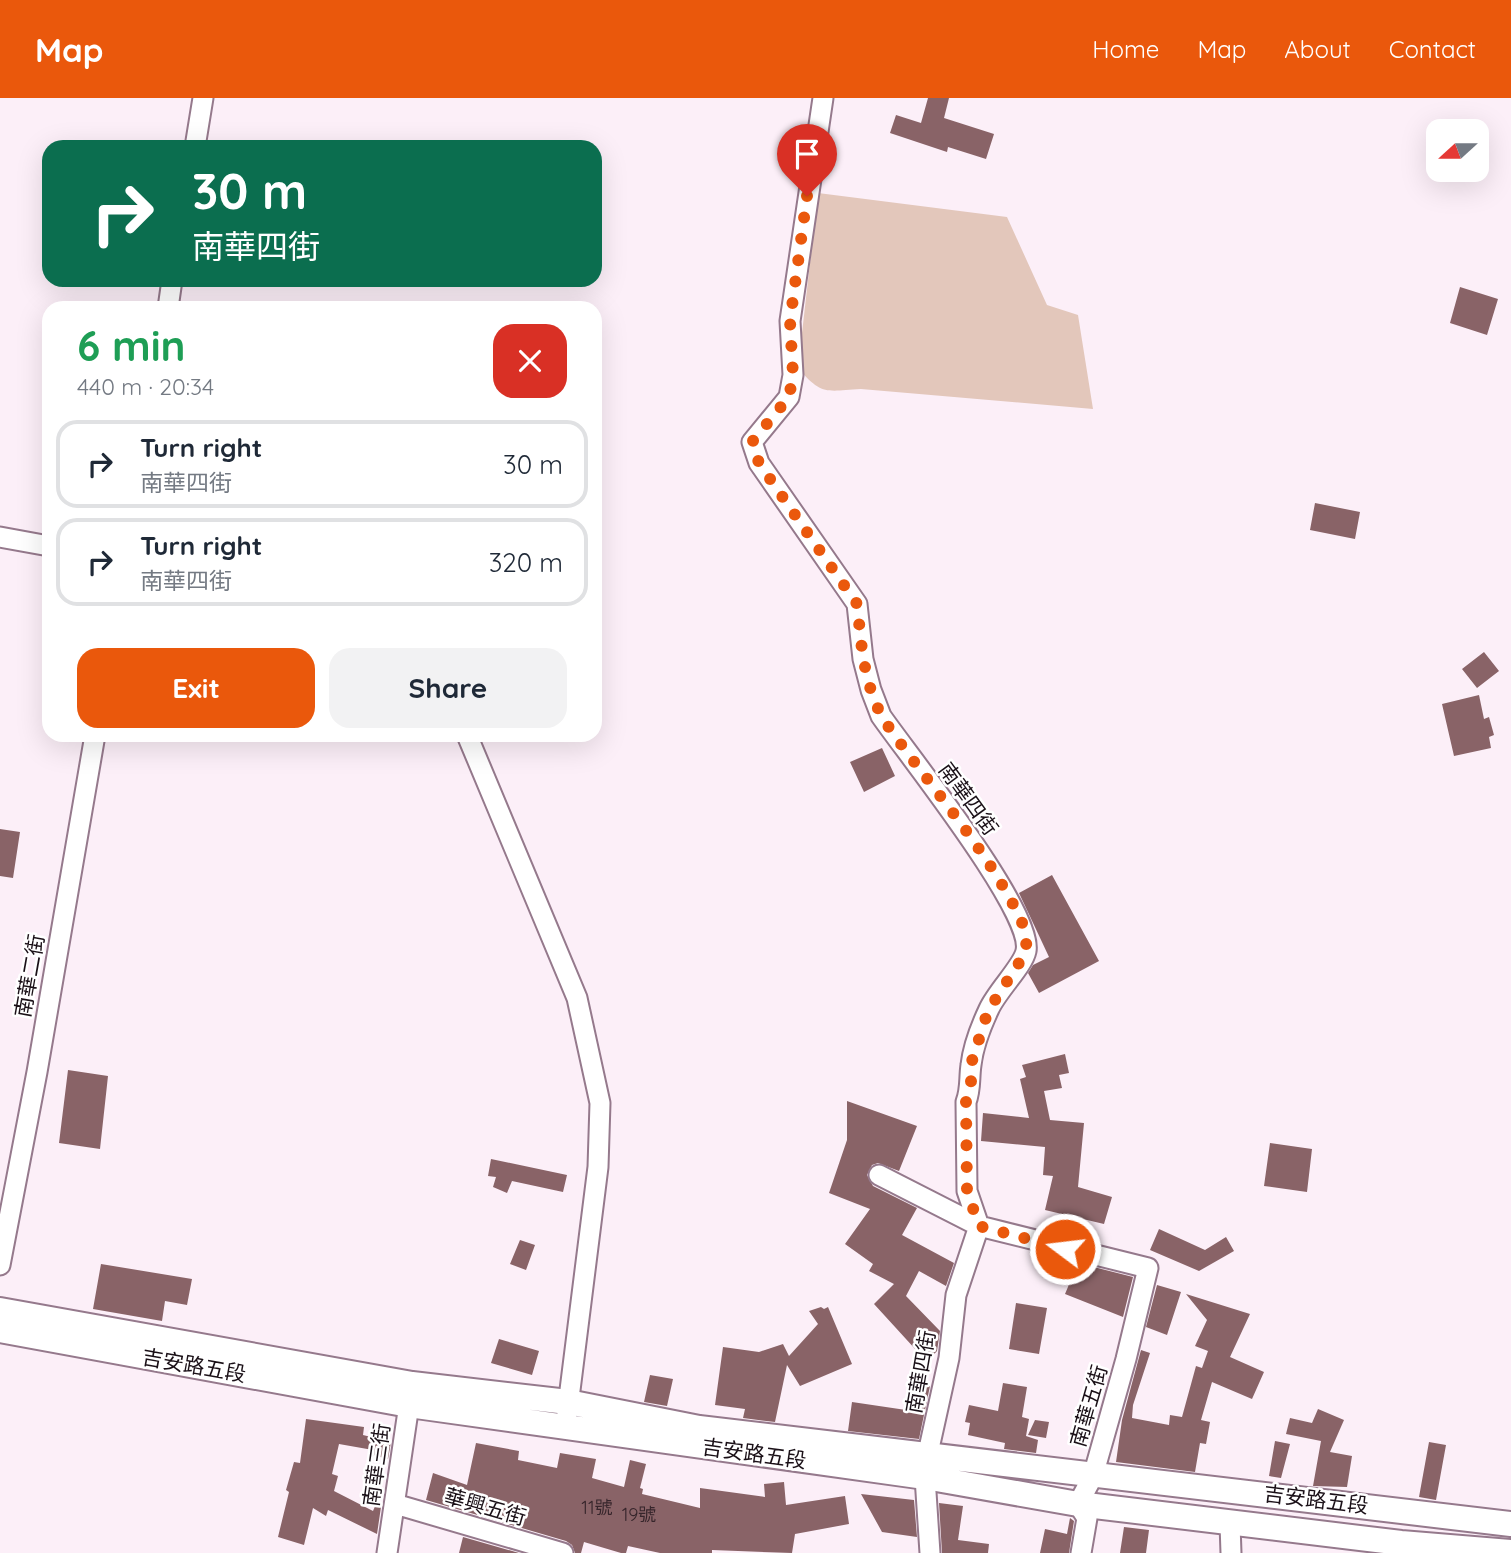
<!DOCTYPE html>
<meta charset="utf-8">
<style>
:root{--surface:#fff;--page:#f2f2f3;--text:#1f2937;--muted:#747a83;--line:#e0e1e3;--accent:#ea580c}
body{margin:0;font-family:Quicksand,"Noto Sans TC",sans-serif;background:var(--page);color:var(--text);height:100vh;display:flex;flex-direction:column;font-size:26px;white-space:nowrap}
*{box-sizing:border-box;margin:0}
p{font-size:23px;color:var(--muted)}
.icon{flex:none;width:38px;height:38px;fill:none;stroke:currentColor;stroke-width:2;stroke-linecap:round;stroke-linejoin:round}
.map{position:relative;flex:1;overflow:hidden}
.details{position:absolute;left:42px;top:203px;width:560px;height:441px;display:flex;flex-direction:column;background:var(--surface);border-radius:21px;box-shadow:0 7px 28px #0002}
.details>*{flex:none}
.hud{position:absolute;left:42px;top:42px;width:560px;height:147px;border-radius:21px;box-shadow:0 7px 28px #0002;background:#0b6e4f;color:#fff;overflow:hidden}
.needle{width:46px;rotate:249deg}
.fabs{position:absolute;left:1426px;top:21px;display:grid;gap:14px}
.fabs a{display:grid;place-items:center;width:63px;height:63px;border-radius:14px;background:var(--surface);box-shadow:0 7px 28px #0002;font-size:35px}
.pin{position:absolute;display:grid;place-items:center;width:60px;height:60px;color:#fff;margin:-72px -30px;border-radius:50% 50% 50% 0;rotate:-45deg;box-shadow:0 0 7px #0007}
.pin .icon{rotate:45deg}
.me{position:absolute;width:77px;margin:-38px;rotate:285deg;stroke-linejoin:round;filter:drop-shadow(0 0 5px #0008)}
.turn{display:flex;align-items:center;gap:24px;height:147px;padding:0 35px;font-size:32px}
.turn .icon{width:91px;height:91px;stroke-width:2.5}
.turn b{display:block;font-size:49px;line-height:60px}
.round{display:grid;place-items:center;flex:none;width:74px;height:74px;border-radius:21px;background:var(--page)}
.overview{display:flex;align-items:center;justify-content:space-between;height:119px;padding:0 35px}
h1{font-size:42px;font-weight:700;line-height:52px;color:#1e9e55}
.button{display:flex;gap:14px;margin-top:auto;padding:14px 35px}
.button a{flex:1;height:80px;border-radius:21px;background:var(--accent);color:#fff;font-size:28px;font-weight:700;line-height:80px;text-align:center}
.button a+a{background:var(--page);color:var(--text)}
ul{padding:0;list-style:none}
li{display:flex;align-items:center;gap:21px;height:88px;margin:0 14px 10px;padding:0 21px;border:4px solid var(--line);border-radius:21px}
li div{flex:1}
li b{display:block;font-size:26px}
li em{font-style:normal}
header{display:flex;align-items:center;gap:42px;box-sizing:border-box;height:98px;padding:0 35px;background:var(--accent);color:#fff}
header strong{font-size:33px}
nav{display:flex;gap:38px;margin-inline-start:auto;font-size:24px}
.map>svg:first-child{display:block}
.green{fill:#e3c7bb}
.building{fill:#896367}
.lines{fill:none;stroke-linecap:round;stroke-linejoin:round}
.minor-casing{stroke:#95798c;stroke-width:23}
.major-casing{stroke:#95798c;stroke-width:28}
.minor{stroke:#fff;stroke-width:19}
.major{stroke:#fff;stroke-width:24}
.route{stroke:#ea580c;stroke-width:12;stroke-dasharray:0 21.6}
.labels{text-anchor:middle;stroke-width:5;stroke-linejoin:round;paint-order:stroke}
.number-label{font-size:18px;fill:#36252b}
.street-label{font-size:21px;fill:#1a1017;stroke:#fff}
</style>
<header>
<strong>Map</strong>
<nav><a>Home</a><a>Map</a><a>About</a><a>Contact</a></nav>
</header>
<div class="map">
<svg width="1511" height="1455" viewBox="0 0 1511 1455">
<rect width="100%" height="100%" fill="#fceff8"/>
<!-- green -->
<path class="green" d="M818 95 1007 119 1047 207 1078 217 1093 311 861 291C826 293 822 298 798 270Z"/>
<!-- building -->
<path class="building" d="M928 0H949L944 20 994 36 986 61 948 49 947 54 890 35 896 17 921 25Z
M1460 189 1498 201 1487 237 1450 225Z
M1315 405 1360 414 1355 441 1310 432Z
M1484 554 1499 573 1477 590 1462 571Z
M1479 597 1484 621 1489 619 1494 637 1489 639 1491 650 1454 658 1442 606Z
M882 650 895 678 864 694 850 664Z
M0 731 20 734 13 780 0 778Z
M1052 777 1099 863 1039 895 1028 875 1033 867 1049 859 1019 795Z
M1065 956 1069 975 1059 977 1062 990 1044 993 1050 1022 1084 1025 1078 1089 1112 1099 1104 1126 1045 1112 1053 1078 1043 1077 1045 1049 981 1043 983 1015 1029 1020 1020 981 1026 979 1022 967Z
M68 972 108 978 100 1051 59 1045Z
M847 1003 917 1028 899 1073 878 1065 872 1067 867 1077 873 1088 917 1110 902 1137 954 1165 946 1188 919 1173 906 1198 940 1233 937 1253 927 1264 874 1206 894 1186 869 1173 873 1166 845 1146 870 1111 829 1095 847 1042Z
M1270 1045 1312 1051 1307 1094 1264 1088Z
M491 1061 567 1077 563 1094 512 1083 507 1095 493 1089 496 1079 488 1078Z
M1159 1131 1205 1152 1226 1139 1234 1153 1199 1173 1150 1152Z
M520 1142 535 1147 526 1172 510 1166Z
M1074 1164 1133 1179 1123 1219 1065 1196 1076 1170 1072 1169Z
M101 1166 192 1181 187 1207 165 1203 162 1223 93 1211Z
M1157 1187 1181 1194 1167 1237 1146 1229Z
M1186 1196 1250 1216 1230 1259 1264 1274 1252 1301 1212 1284 1201 1322 1210 1324 1206 1346 1200 1345 1195 1374 1116 1364 1122 1322 1141 1252 1150 1255 1133 1307 1132 1320 1169 1327 1170 1317 1182 1319 1196 1268 1202 1270 1208 1253 1195 1248 1207 1222Z
M1016 1205 1047 1210 1039 1256 1009 1251Z
M821 1209 824 1211 828 1209 852 1266 800 1288 787 1267 775 1324 743 1320 745 1311 715 1307 723 1249 759 1254 783 1246 789 1258 818 1226 809 1213Z
M499 1241 539 1253 532 1277 491 1265Z
M650 1277 673 1281 667 1308 644 1304Z
M912 1284 930 1288 919 1341 848 1333 852 1304 906 1312Z
M1003 1285 1027 1289 1022 1319 1029 1321 1026 1338 1038 1342 1036 1355 1004 1351 1005 1345 968 1337 970 1325 965 1324 969 1307 998 1313Z
M1318 1311 1344 1322 1330 1354 1352 1358 1347 1389 1313 1388 1321 1343 1286 1336 1290 1320 1312 1325Z
M306 1321 364 1329 363 1337 391 1344 388 1361 372 1357 373 1352 339 1346 332 1376 338 1378 334 1393 373 1413 376 1406 381 1409 377 1436 328 1412 326 1418 313 1410 304 1447 278 1439 289 1394 286 1392 294 1364 300 1365Z
M1035 1322 1049 1324 1046 1340 1028 1337Z
M1275 1343 1290 1346 1281 1380 1269 1378Z
M1429 1344 1446 1347 1436 1402 1419 1399Z
M476 1345 519 1353 518 1362 557 1370 560 1355 596 1361 592 1380 624 1389 630 1362 646 1366 640 1390 643 1391 642 1396 700 1410V1390L765 1399 764 1386 784 1384 786 1407 845 1398 849 1426 795 1436 792 1455 712 1452V1455H660L628 1448 626 1455H621L584 1444 581 1455H575L572 1447 566 1443 426 1402 433 1375 467 1387Z
M861 1396 914 1402 917 1439 882 1434Z
M939 1405 963 1408 958 1442 989 1446 988 1455H942Z
M1070 1420 1074 1423 1069 1455H1040L1045 1431 1067 1436Z
M1124 1429 1149 1432 1146 1455H1120Z
M463 1439 519 1455H459Z"/>
<g class="lines">
<!-- minor casing -->
<g class="minor-casing">
<path id="minor" d="M823 0 790 223 793 277 789 299 752 344 759 365 857 506 863 561 871 592 881 618C908 657 1034 814 1026 853 1023 868 997 893 989 911 981 928 973 949 971 967 969 980 971 991 966 1004L967 1093 979 1128 956 1197 949 1260 928 1355 925 1379 930 1455
M195 49 203 0
M168 210 172 182
M0 439 49 448
M467 637 577 900 600 1005 598 1069 567 1316
M879 1077 979 1128 1148 1170 1126 1261 1093 1378 1078 1406 1087 1420 1081 1455
M0 1167 37 974 95 637
M395 1406 563 1455
M1230 1426 1231 1455
M387 1455 411 1293"/>
</g>
<!-- major casing -->
<g class="major-casing">
<path id="major" d="M0 1212 412 1286 568 1304 699 1330 1511 1426
M0 1232 409 1307 925 1379 1078 1406 1401 1445 1511 1454"/>
</g>
<!-- minor -->
<use href="#minor" class="minor"/>
<!-- major -->
<use href="#major" class="major"/>
</g>
<g class="lines">
<!-- route -->
<path class="route" d="M807 98 790 223 793 277 789 299 752 344 759 365 857 506 863 561 871 593 881 618C926 684 987 750 1021 822 1025 832 1027 843 1026 854L988 913 971 966V990L966 1004 967 1093 979 1128 1065 1151"/>
</g>
<g class="labels">
<!-- number labels -->
<g class="number-label">
<text x="597" y="1416">11號</text>
<text x="639" y="1423">19號</text>
</g>
<!-- street labels -->
<g class="street-label">
<text transform="translate(968 701) rotate(54)" y="7">南華四街</text>
<text transform="translate(30 878) rotate(-80)" y="7">南華二街</text>
<text transform="translate(194 1268) rotate(10)" y="7">吉安路五段</text>
<text transform="translate(921 1274) rotate(-80)" y="7">南華四街</text>
<text transform="translate(1089 1308) rotate(-74)" y="7">南華五街</text>
<text transform="translate(754 1356) rotate(8)" y="7">吉安路五段</text>
<text transform="translate(377 1367) rotate(-82)" y="7">南華三街</text>
<text transform="translate(1316 1402) rotate(7)" y="7">吉安路五段</text>
<text transform="translate(485 1409) rotate(16)" y="7">華興五街</text>
</g>
</g>
</svg>
<div class="fabs">
<a><svg class="needle" viewBox="-14 -14 28 28"><path d="M0-13l5 13h-10z" fill="#e53935"/><path d="M0 13l5-13h-10z" fill="#747a83"/></svg></a>
</div>
<div class="pin" style="left:807px;top:98px;background:#d93025"><svg class="icon" aria-label="arrive" viewBox="0 0 24 24"><path d="M6 21V4h12l-3 4 3 4H6"/></svg></div>
<svg class="me" style="left:1065px;top:1151px" viewBox="-20 -20 40 40"><circle r="17" fill="#ea580c" stroke="#fff" stroke-width="3"/><path d="M0-11L8 9 0 5-8 9z" fill="#fff"/></svg>
<div class="hud">
<div class="turn"><svg class="icon" aria-label="right" viewBox="0 0 24 24"><path d="M7 20v-9h11M14 6l5 5-5 5"/></svg><div><b>30 m</b>南華四街</div></div>
</div>
<section class="details">
<div class="overview"><div><h1>6 min</h1><p>440 m · 20:34</p></div><a class="round" style="background:#d93025;color:#fff"><svg class="icon" aria-label="close" viewBox="0 0 24 24"><path d="M6 6l12 12M18 6L6 18"/></svg></a></div>
<ul>
<li><svg class="icon" aria-label="right" viewBox="0 0 24 24"><path d="M7 20v-9h11M14 6l5 5-5 5"/></svg><div><b>Turn right</b><p>南華四街</p></div><em>30 m</em></li>
<li><svg class="icon" aria-label="right" viewBox="0 0 24 24"><path d="M7 20v-9h11M14 6l5 5-5 5"/></svg><div><b>Turn right</b><p>南華四街</p></div><em>320 m</em></li>
</ul>
<div class="button"><a>Exit</a><a>Share</a></div>
</section>
</div>
